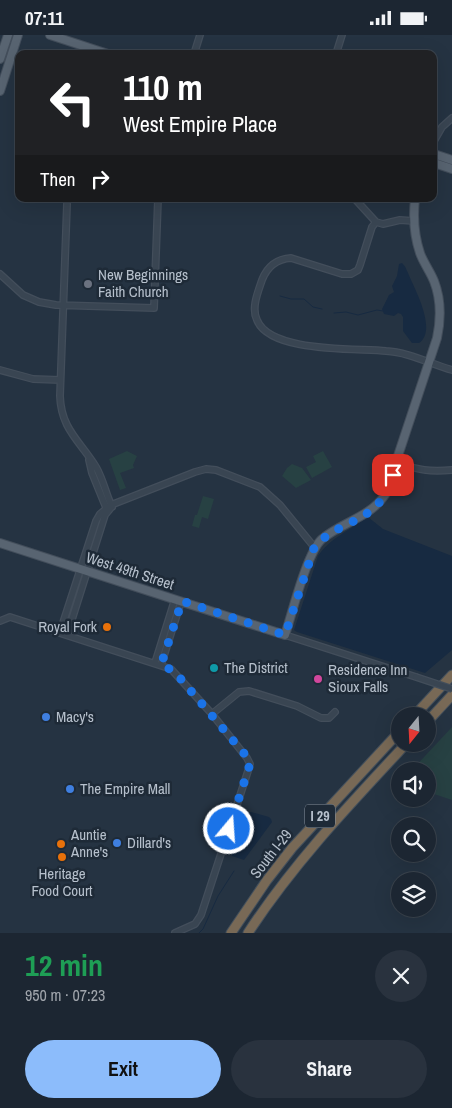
<!DOCTYPE html>
<meta charset="utf-8">
<style>
:root{--surface:#1c2632;--page:#29323e;--text:#f1f3f6;--muted:#a0a5ac;--line:#3a434d;--accent:#8cbcfb}
body{margin:0;font-family:"Archivo Narrow",sans-serif;background:var(--page);color:var(--text);height:100vh;display:flex;flex-direction:column;font-size:19px;white-space:nowrap}
*{box-sizing:border-box;margin:0}
p{font-size:16px;color:var(--muted)}
.icon{flex:none;width:28px;height:28px;fill:none;stroke:currentColor;stroke-width:2;stroke-linecap:round;stroke-linejoin:round}
.map{position:relative;height:898px;overflow:hidden}
.panel{display:flex;flex-direction:column;background:var(--surface);flex:1}
.panel>*{flex:none}
.guide{position:absolute;left:15px;top:15px;width:422px;height:152px;border-radius:10px;box-shadow:0 5px 20px #0002,0 0 0 1px var(--line);background:#202124;color:#fff;overflow:hidden}
.needle{width:32px;rotate:198deg}
.controls{position:absolute;left:391px;top:672px;display:grid;gap:10px}
.controls a{display:grid;place-items:center;width:45px;height:45px;border-radius:50%;background:var(--surface);box-shadow:0 5px 20px #0002,0 0 0 1px var(--line);font-size:25px}
.pin{position:absolute;display:grid;place-items:center;width:42px;height:42px;color:#fff;margin:-21px;border-radius:10px;box-shadow:0 2px 8px #0006}
.me{position:absolute;width:55px;margin:-28px;rotate:18deg;stroke-linejoin:round;filter:drop-shadow(0 0 4px #0008)}
.turn{display:flex;align-items:center;gap:18px;height:105px;padding:0 25px;font-size:22px}
.turn .icon{width:65px;height:65px;stroke-width:2.5}
.turn b{display:block;font-size:35px;line-height:42px}
.then{display:flex;align-items:center;height:48px;padding:0 25px;background:#0003;gap:10px;font-size:19px}
.round{display:grid;place-items:center;flex:none;width:52px;height:52px;border-radius:26px;background:var(--page)}
.summary{display:flex;align-items:center;justify-content:space-between;height:85px;padding:0 25px}
h1{font-size:30px;font-weight:700;line-height:38px;color:#1e9e55}
.action{display:flex;gap:10px;margin-top:auto;padding:10px 25px}
.action a{flex:1;height:58px;border-radius:30px;background:var(--accent);color:#111;font-size:20px;font-weight:700;line-height:58px;text-align:center}
.action a+a{background:var(--page);color:var(--text)}
.status{display:flex;justify-content:space-between;align-items:center;height:35px;padding:0 25px;background:var(--surface);direction:ltr}
.status svg{height:14px;fill:currentColor}
.map>svg:first-child{display:block}
.green{fill:#274143}
.water{fill:#172a41}
.lines{fill:none;stroke-linecap:round;stroke-linejoin:round}
.stream{stroke:#172a41;stroke-width:1}
.minor-casing{stroke:#434e5b;stroke-width:8}
.major-casing{stroke:#434e5b;stroke-width:10}
.highway-casing{stroke:#44505c;stroke-width:11}
.minor{stroke:#394552;stroke-width:5.5}
.major{stroke:#586471;stroke-width:8}
.highway{stroke:#786956;stroke-width:9}
.minor-bridge-casing{stroke:#434e5b;stroke-width:8;stroke-linecap:butt}
.minor-bridge{stroke:#394552;stroke-width:5.5}
.route{stroke:#1a73e8;stroke-width:9;stroke-dasharray:0 16.2}
.worship-dot{fill:#6b7280;stroke:#1e2a37;stroke-width:2}
.food-dot{fill:#e8710a;stroke:#1e2a37;stroke-width:2}
.culture-dot{fill:#0f9aa8;stroke:#1e2a37;stroke-width:2}
.hotel-dot{fill:#d1479c;stroke:#1e2a37;stroke-width:2}
.shop-dot{fill:#3f7fe0;stroke:#1e2a37;stroke-width:2}
.labels{text-anchor:middle;stroke-width:5;stroke-linejoin:round;paint-order:stroke}
.shield{fill:#1e2a37;stroke:#88939f;stroke-width:1}
.shield-label{font-size:14px;font-weight:bold;fill:#b6c0cc}
.poi-label{font-size:15px;fill:#b6c0cc;stroke:#1e2a37;text-anchor:start}
.street-label{font-size:15px;fill:#b6c0cc;stroke:#1e2a37}
</style>
<div class="status"><b>07:11</b><svg viewBox="0 0 49 12"><path d="M0 12V9h3v3zM5 12V6h3v6zM10 12V3h3v9zM15 12V0h3v12zM26 1h20v11H26zM47 4h2v5h-2z"/></svg></div>
<div class="map">
<svg width="452" height="898" viewBox="0 0 452 898">
<rect width="100%" height="100%" fill="#253342"/>
<!-- green -->
<path class="green" d="M127 416 137 421 133 430 134 433 120 438 126 453 120 455 109 424Z
M323 416 332 432 312 443 306 432 316 427 313 421Z
M292 429 302 433 311 445 296 453 282 441 287 433Z
M203 461 214 464 208 484 202 482 199 493 192 491 195 480H197Z
M452 692V765L428 757V736H411Z"/>
<!-- water -->
<path class="water" d="M402 228C406 232 406 234 408 238 414 253 438 295 419 308H412L403 296V282L401 279 398 278 394 281 384 279 382 274 389 260 394 257 392 251 397 241 399 229Z
M368 482 383 494 452 521V615L425 638 297 597 294 595 318 521C329 504 351 494 368 482Z
M245 777H251L269 782 271 784 272 787 244 825 232 821 231 817Z"/>
<g class="lines">
<!-- stream -->
<path class="stream" d="M280 261 291 264H304L313 272 322 274
M334 278 346 277 358 280 377 275 383 276
M199 898 203 894 218 861 234 836"/>
<!-- minor casing -->
<g class="minor-casing">
<path id="minor" d="M194 19 200 0
M336 19 342 0
M434 106 442 92 452 83
M355 164 376 187
M67 169 60 361C61 394 80 406 96 432 103 444 106 459 112 472
M376 187 372 192 360 230 358 235 351 239H342L291 223C277 224 267 232 262 245 258 257 251 273 257 285 270 318 357 313 386 316 408 317 431 329 452 335
M376 187 383 189 400 185 414 186
M0 239 23 260 39 267 56 270 154 273 158 164
M0 335 33 344 60 345
M89 425 92 438 107 475
M397 428C419 435 429 437 452 435
M0 586 10 582 171 634 212 679 247 723 250 729 248 736 201 880 195 889 175 898
M60 597 96 486 100 479 111 470 195 437 206 434 216 435 260 452 280 470 315 513
M67 600 105 480 110 474
M285 600 416 642
M155 628 175 564
M161 630 181 567
M212 679 239 657 249 656 297 671 321 683H329L335 677"/>
</g>
<!-- major casing -->
<g class="major-casing">
<path id="major" d="M50 0 108 19
M0 24 8 0
M0 56 18 0
M434 119 452 125
M434 128 452 134
M0 508 285 600C292 579 307 517 322 504 342 487 369 483 385 460L437 303C441 284 441 264 434 246 430 236 423 227 420 218 414 200 413 182 415 164"/>
</g>
<!-- highway casing -->
<g class="highway-casing">
<path id="highway" d="M414 681 452 640
M428 686 452 660
M231 898 267 845 292 813 400 696
M248 898C293 829 350 769 406 709"/>
</g>
<!-- minor -->
<use href="#minor" class="minor"/>
<!-- major -->
<use href="#major" class="major"/>
<!-- highway -->
<use href="#highway" class="highway"/>
<!-- minor-bridge casing -->
<g class="minor-bridge-casing">
<path id="minor-bridge" d="M416 642 452 654"/>
</g>
<!-- minor-bridge -->
<use href="#minor-bridge" class="minor-bridge"/>
</g>
<g class="lines">
<!-- route -->
<path class="route" d="M229 794 250 729 248 723 174 636 161 630 182 566 285 600 314 513C330 492 358 489 376 471 385 462 389 451 393 440"/>
</g>
<!-- markers -->
<circle class="worship-dot" cx="88" cy="249" r="5"/>
<g class="food-dot">
<circle cx="107" cy="592" r="5"/>
<circle cx="61" cy="809" r="5"/>
<circle cx="62" cy="822" r="5"/>
</g>
<circle class="culture-dot" cx="214" cy="633" r="5"/>
<circle class="hotel-dot" cx="318" cy="644" r="5"/>
<g class="shop-dot">
<circle cx="46" cy="682" r="5"/>
<circle cx="70" cy="754" r="5"/>
<circle cx="117" cy="808" r="5"/>
</g>
<g class="labels">
<!-- shield labels -->
<rect class="shield" x="305" y="769.5" width="30" height="23" rx="4"/>
<g class="shield-label">
<text x="320" y="786">I 29</text>
</g>
<!-- poi labels -->
<g class="poi-label">
<text x="98" y="245">New Beginnings<tspan x="98" dy="17">Faith Church</tspan></text>
<text x="97" y="597" text-anchor="end">Royal Fork</text>
<text x="224" y="638">The District</text>
<text x="328" y="640">Residence Inn<tspan x="328" dy="17">Sioux Falls</tspan></text>
<text x="56" y="687">Macy's</text>
<text x="80" y="759">The Empire Mall</text>
<text x="71" y="805">Auntie<tspan x="71" dy="17">Anne's</tspan></text>
<text x="127" y="813">Dillard's</text>
<text x="62" y="844" text-anchor="middle">Heritage<tspan x="62" dy="17">Food Court</tspan></text>
</g>
<!-- street labels -->
<g class="street-label">
<text transform="translate(130 536) rotate(18)" y="5">West 49th Street</text>
<text transform="translate(271 819) rotate(-52)" y="5">South I-29</text>
</g>
</g>
</svg>
<div class="controls">
<a><svg class="needle" viewBox="-14 -14 28 28"><path d="M0-13l5 13h-10z" fill="#e53935"/><path d="M0 13l5-13h-10z" fill="#a0a5ac"/></svg></a>
<a><svg class="icon" aria-label="sound" viewBox="0 0 24 24"><path d="M4 9h4l5-4v14l-5-4H4zM17 9q2 3 0 6"/></svg></a>
<a><svg class="icon" aria-label="search" viewBox="0 0 24 24"><circle cx="10" cy="10" r="6"/><path d="M15 15l6 6"/></svg></a>
<a><svg class="icon" aria-label="layers" viewBox="0 0 24 24"><path d="M12 4l9 5-9 5-9-5zM3 14l9 5 9-5"/></svg></a>
</div>
<div class="pin" style="left:393px;top:440px;background:#d93025"><svg class="icon" aria-label="arrive" viewBox="0 0 24 24"><path d="M6 21V4h12l-3 4 3 4H6"/></svg></div>
<svg class="me" style="left:229px;top:794px" viewBox="-20 -20 40 40"><circle r="17" fill="#1a73e8" stroke="#fff" stroke-width="3"/><path d="M0-11L8 9 0 5-8 9z" fill="#fff"/></svg>
<div class="guide">
<div class="turn"><svg class="icon" aria-label="left" viewBox="0 0 24 24"><path d="M17 20v-9H6M10 6l-5 5 5 5"/></svg><div><b>110 m</b>West Empire Place</div></div>
<div class="then">Then<svg class="icon" aria-label="right" viewBox="0 0 24 24"><path d="M7 20v-9h11M14 6l5 5-5 5"/></svg></div>
</div>
</div>
<section class="panel">
<div class="summary"><div><h1>12 min</h1><p>950 m · 07:23</p></div><a class="round"><svg class="icon" aria-label="close" viewBox="0 0 24 24"><path d="M6 6l12 12M18 6L6 18"/></svg></a></div>
<div class="action"><a>Exit</a><a>Share</a></div>
</section>
